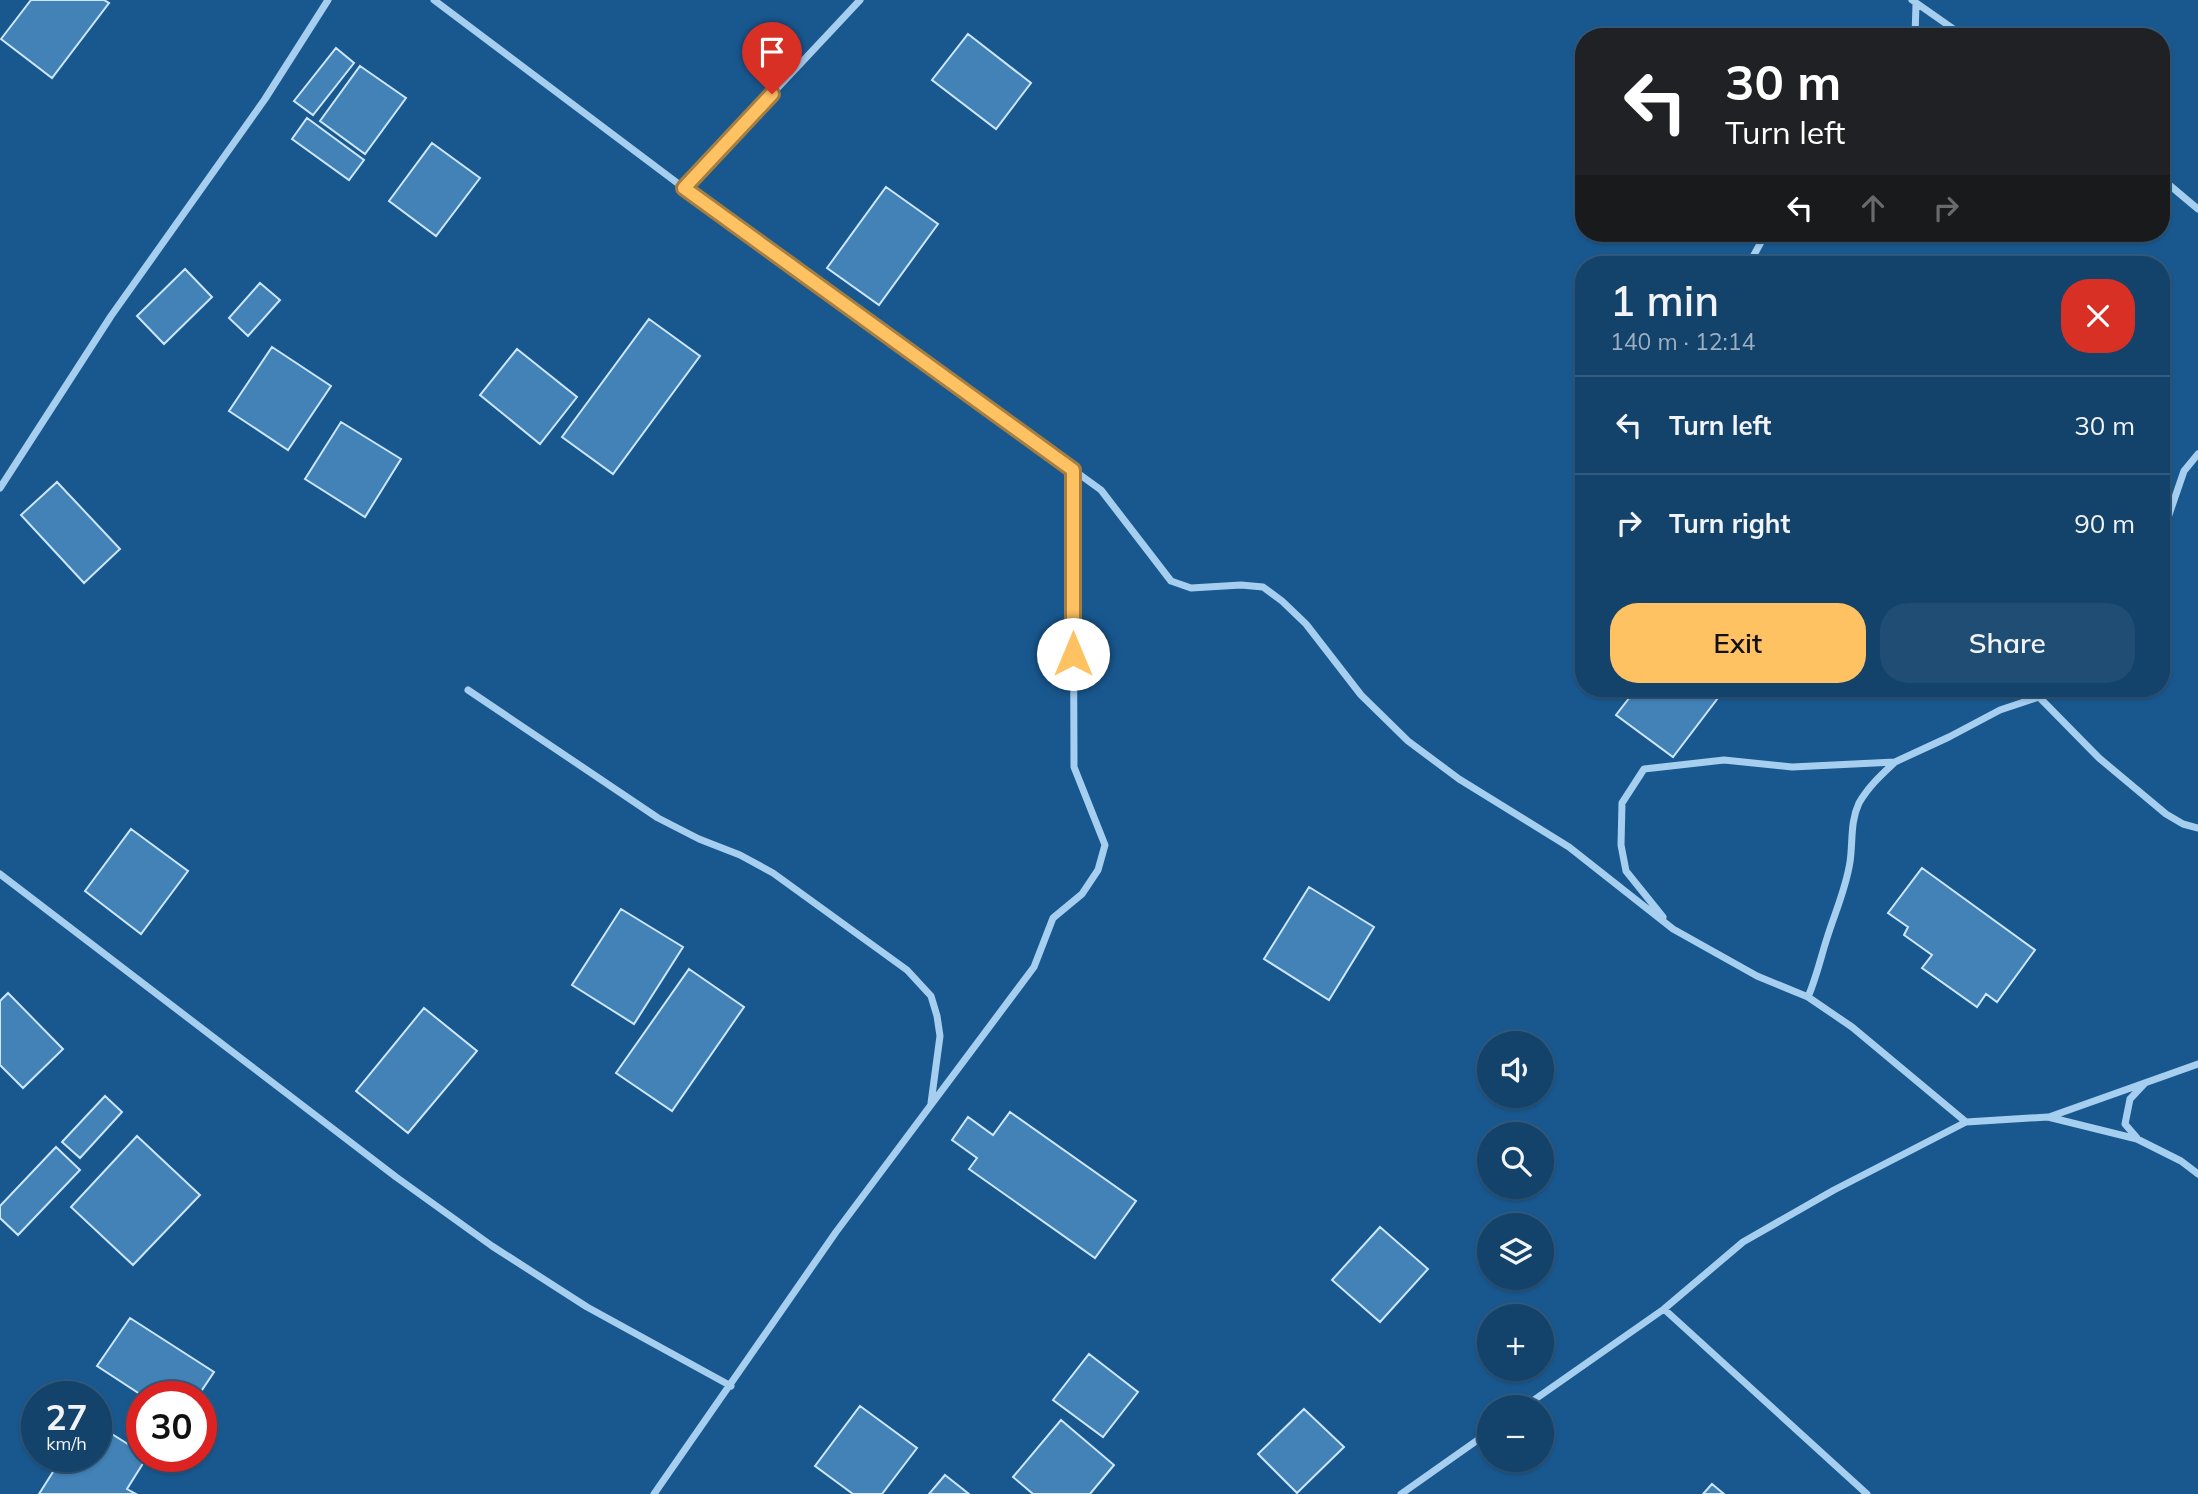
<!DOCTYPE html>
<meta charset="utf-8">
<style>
:root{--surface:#13426b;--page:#204d73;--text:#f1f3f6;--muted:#9db0c1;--line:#325b7e;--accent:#ffc263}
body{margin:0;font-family:Mulish,sans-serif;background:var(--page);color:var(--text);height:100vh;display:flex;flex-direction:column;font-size:26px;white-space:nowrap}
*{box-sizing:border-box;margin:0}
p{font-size:23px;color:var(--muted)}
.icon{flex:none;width:38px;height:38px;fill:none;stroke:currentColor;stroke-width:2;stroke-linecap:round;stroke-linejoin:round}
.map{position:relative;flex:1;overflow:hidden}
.side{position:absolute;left:1575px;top:256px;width:595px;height:441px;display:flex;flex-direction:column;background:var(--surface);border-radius:28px;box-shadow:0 2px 5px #0004,0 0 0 2px var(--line)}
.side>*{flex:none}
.hud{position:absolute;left:1575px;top:28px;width:595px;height:214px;border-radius:28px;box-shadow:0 2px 5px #0004,0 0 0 2px var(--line);background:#202124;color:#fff;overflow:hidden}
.fabs{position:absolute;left:1477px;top:1031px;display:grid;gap:14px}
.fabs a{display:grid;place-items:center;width:77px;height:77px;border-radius:50%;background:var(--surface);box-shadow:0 2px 5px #0004,0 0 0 2px var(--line);font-size:35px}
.speed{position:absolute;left:21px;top:1381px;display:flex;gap:14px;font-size:35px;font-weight:700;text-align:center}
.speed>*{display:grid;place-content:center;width:91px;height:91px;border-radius:50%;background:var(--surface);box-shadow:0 2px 5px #0004,0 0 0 2px var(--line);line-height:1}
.speed small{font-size:18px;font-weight:400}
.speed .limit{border:10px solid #d22;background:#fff;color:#111}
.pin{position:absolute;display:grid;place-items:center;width:60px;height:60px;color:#fff;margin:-72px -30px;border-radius:50% 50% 50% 0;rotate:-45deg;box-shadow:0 0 7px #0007}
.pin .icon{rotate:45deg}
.me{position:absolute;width:77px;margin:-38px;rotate:0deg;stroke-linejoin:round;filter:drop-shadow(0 0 5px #0008)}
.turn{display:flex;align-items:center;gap:24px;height:147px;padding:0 35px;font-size:32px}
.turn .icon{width:91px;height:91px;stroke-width:2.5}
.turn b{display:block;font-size:49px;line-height:60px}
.lanes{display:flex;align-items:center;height:66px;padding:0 35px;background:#0003;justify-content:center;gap:35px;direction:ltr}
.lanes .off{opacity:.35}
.round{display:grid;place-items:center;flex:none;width:74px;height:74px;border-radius:28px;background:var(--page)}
.headline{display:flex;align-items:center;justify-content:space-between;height:119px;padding:0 35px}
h1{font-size:42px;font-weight:600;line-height:52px}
.button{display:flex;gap:14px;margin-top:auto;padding:14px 35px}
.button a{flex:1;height:80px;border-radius:28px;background:var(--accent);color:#111;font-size:28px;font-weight:600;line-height:80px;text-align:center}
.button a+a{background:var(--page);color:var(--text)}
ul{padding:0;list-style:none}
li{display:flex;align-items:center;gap:21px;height:98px;padding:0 35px;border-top:2px solid var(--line)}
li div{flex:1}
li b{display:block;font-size:26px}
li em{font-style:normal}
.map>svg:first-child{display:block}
.building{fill:#4282b7;stroke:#cce6fa;stroke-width:2}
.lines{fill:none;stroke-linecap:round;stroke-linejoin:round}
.minor{stroke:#a6ceef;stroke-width:7}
.route-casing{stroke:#a67e40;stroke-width:18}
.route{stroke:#ffc263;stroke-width:12}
</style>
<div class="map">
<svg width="2198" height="1494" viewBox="0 0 2198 1494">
<rect width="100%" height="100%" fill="#19588f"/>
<!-- building -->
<path class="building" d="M31 0H104L109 3 52 78 1 39Z
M968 34 1031 83 996 129 932 80Z
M336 48 354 63 313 115 294 101Z
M360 66 406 98 365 154 320 121Z
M307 118 364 160 349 180 292 139Z
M432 143 480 178 436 236 389 201Z
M886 187 938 224 879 305 827 268Z
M185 269 212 297 164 344 137 316Z
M260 283 280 300 248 336 229 318Z
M649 319 700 356 613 474 562 437Z
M272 347 331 386 288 450 229 411Z
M517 349 577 397 540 444 480 395Z
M341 422 401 459 365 517 305 479Z
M57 482 120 549 84 583 21 515Z
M1637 688H1713L1721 694 1673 757 1616 715Z
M131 829 188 871 141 934 85 891Z
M1922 868 2035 950 1997 1002 1986 994 1977 1007 1922 968 1932 955 1904 935 1908 927 1888 913Z
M1309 887 1374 927 1329 1000 1264 959Z
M621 909 683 947 634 1024 572 985Z
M689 969 744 1007 672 1111 616 1073Z
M8 993 63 1049 23 1088 0 1065V1001Z
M424 1008 477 1051 408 1133 356 1091Z
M105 1096 122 1112 80 1158 62 1142Z
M1010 1112 1136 1201 1095 1258 969 1169 977 1158 952 1140 968 1117 993 1135Z
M137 1136 200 1195 133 1265 71 1207Z
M56 1147 80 1170 18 1235 0 1218V1206Z
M1380 1227 1428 1269 1380 1322 1332 1280Z
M130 1318 214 1372 198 1396H143L97 1366Z
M1089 1354 1138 1392 1103 1437 1053 1400Z
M860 1406 917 1448 882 1494H853L815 1466Z
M1304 1409 1344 1447 1297 1493 1258 1454Z
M1061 1420 1114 1465 1090 1494H1033L1013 1477Z
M96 1424 142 1453V1456L147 1457 127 1489 136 1494H39L63 1456H96Z
M945 1475 969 1494H929Z
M1712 1484 1724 1494H1703Z"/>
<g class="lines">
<!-- minor -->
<path class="minor" d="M434 0 684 188 1101 490 1171 581 1191 588 1241 585 1263 587 1282 601 1306 624 1361 695 1408 741 1459 779 1569 847 1673 929 1757 976 1808 997 1852 1027 1966 1122
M1912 0 1965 37
M1915 37 1916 3
M2161 178 2198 209
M684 188 860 0
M1749 264 1766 233
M0 488 111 316 265 99 328 0
M2161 538 2184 471 2198 454
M468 690 658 818 699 839 740 855 773 873 907 970 931 996 937 1016 940 1036 931 1103
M2039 697 2099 758 2166 814 2183 824 2198 828
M0 874 396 1177 492 1246 587 1307 731 1386
M1663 917 1626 871 1621 845 1622 803 1644 769 1724 760 1792 767 1895 762 1949 737 2000 710 2039 697 2056 688
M1808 997C1817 976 1821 956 1828 935 1836 910 1846 888 1850 862 1853 842 1850 822 1859 803 1868 787 1881 775 1895 762
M2049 1117 2198 1064
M2137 1138 2125 1124 2130 1099 2145 1083
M1664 1309 1867 1494
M1524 1407 1664 1309 1743 1242 1834 1190 1966 1122 2048 1117 2137 1139 2181 1161 2198 1174
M654 1494 836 1232 1034 967 1053 918 1082 894 1098 870 1105 845 1074 767 1073 470
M1401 1494 1489 1432"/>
</g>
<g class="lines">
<!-- route casing -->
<g class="route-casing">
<path id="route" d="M772 94 684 188 1073 470V654"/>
</g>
<!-- route -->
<use href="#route" class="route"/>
</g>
</svg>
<div class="fabs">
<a><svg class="icon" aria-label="sound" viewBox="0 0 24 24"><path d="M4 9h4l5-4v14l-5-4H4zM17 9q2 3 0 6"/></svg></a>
<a><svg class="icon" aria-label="search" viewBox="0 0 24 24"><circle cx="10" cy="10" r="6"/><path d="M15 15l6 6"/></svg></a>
<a><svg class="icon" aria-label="layers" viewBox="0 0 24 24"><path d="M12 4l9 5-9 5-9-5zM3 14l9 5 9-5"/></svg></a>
<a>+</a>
<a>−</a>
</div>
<div class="speed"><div>27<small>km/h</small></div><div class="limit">30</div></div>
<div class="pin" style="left:772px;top:94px;background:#d93025"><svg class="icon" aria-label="arrive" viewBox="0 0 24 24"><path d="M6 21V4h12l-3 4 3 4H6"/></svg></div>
<svg class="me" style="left:1073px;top:654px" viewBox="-20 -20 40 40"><circle r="19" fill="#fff"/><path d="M0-13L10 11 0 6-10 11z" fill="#ffc263"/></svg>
<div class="hud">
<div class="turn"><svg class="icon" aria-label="left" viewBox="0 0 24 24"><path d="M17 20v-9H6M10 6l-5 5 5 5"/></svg><div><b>30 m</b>Turn left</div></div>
<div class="lanes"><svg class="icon" aria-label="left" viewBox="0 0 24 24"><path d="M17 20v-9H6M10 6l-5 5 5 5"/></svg><svg class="icon off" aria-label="ahead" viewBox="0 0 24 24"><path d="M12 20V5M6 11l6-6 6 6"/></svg><svg class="icon off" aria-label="right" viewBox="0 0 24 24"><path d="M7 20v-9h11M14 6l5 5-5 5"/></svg></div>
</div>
<section class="side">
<div class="headline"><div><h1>1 min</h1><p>140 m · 12:14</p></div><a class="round" style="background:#d93025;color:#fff"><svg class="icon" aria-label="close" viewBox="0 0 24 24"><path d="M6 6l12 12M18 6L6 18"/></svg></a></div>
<ul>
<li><svg class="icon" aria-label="left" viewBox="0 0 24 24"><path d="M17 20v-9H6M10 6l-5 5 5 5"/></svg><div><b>Turn left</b></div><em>30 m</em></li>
<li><svg class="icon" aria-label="right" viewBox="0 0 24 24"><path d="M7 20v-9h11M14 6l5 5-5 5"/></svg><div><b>Turn right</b></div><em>90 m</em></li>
</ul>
<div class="button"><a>Exit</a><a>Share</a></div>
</section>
</div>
